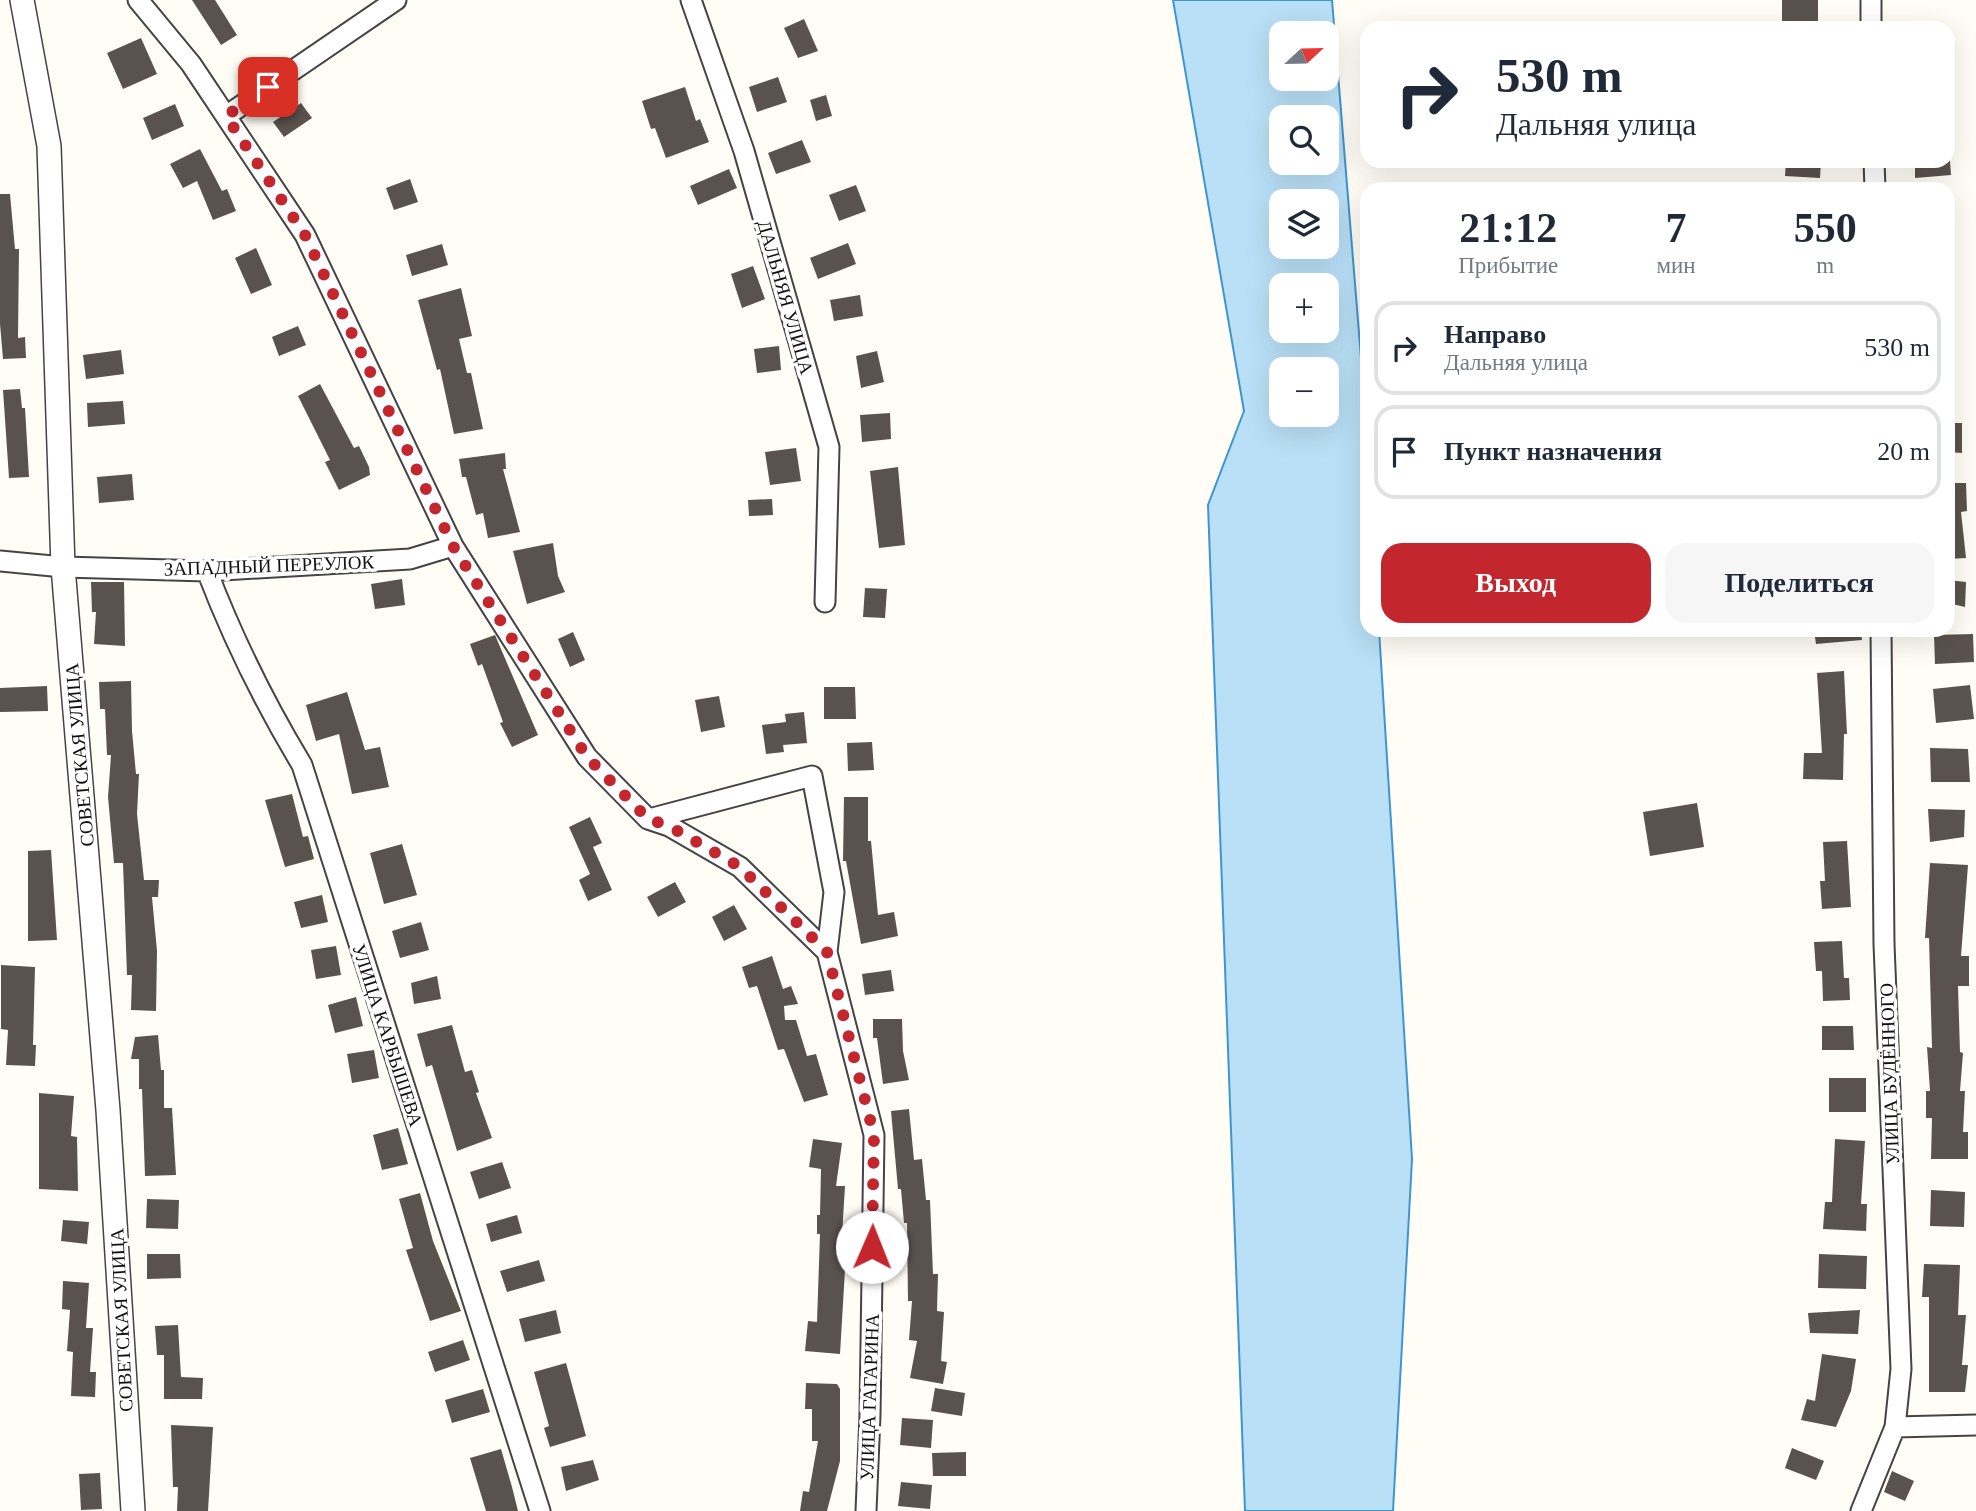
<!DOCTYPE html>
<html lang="ru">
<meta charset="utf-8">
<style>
:root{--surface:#fff;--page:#f6f6f7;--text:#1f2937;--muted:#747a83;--line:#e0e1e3;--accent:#c4262e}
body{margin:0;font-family:"Times New Roman",serif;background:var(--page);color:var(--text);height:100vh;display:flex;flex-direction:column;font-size:26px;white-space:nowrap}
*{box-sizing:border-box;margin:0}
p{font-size:23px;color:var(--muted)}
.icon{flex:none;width:38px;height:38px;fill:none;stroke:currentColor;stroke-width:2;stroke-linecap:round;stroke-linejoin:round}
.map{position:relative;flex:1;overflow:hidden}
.side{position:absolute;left:1360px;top:182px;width:595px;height:455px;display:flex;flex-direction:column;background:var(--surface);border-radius:21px;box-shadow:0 7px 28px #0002}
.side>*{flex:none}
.guide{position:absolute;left:1360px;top:21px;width:595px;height:147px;border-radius:21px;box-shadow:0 7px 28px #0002;background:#fff;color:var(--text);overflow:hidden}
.needle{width:46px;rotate:68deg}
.controls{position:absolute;left:1269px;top:21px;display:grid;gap:14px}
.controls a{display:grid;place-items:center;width:70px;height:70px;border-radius:14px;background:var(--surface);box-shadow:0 7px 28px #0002;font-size:35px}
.pin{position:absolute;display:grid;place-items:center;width:60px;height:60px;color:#fff;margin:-30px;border-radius:14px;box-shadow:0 4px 10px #0006}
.me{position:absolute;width:77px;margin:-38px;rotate:1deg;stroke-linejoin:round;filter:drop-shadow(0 0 5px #0008)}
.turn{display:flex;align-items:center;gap:24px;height:147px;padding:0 21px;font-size:32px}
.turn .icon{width:91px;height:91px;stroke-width:2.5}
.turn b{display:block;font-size:49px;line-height:60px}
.eta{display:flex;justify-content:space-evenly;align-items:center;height:119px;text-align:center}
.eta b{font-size:42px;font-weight:700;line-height:49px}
.primary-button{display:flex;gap:14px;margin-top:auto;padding:14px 21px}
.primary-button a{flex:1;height:80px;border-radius:21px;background:var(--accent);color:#fff;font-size:28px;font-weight:700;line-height:80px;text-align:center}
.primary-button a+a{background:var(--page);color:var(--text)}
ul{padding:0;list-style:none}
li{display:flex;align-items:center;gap:21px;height:94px;margin:0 14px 10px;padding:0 7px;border:4px solid var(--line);border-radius:21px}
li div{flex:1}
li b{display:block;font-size:26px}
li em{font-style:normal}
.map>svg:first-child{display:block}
.water{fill:#b9e0f7;stroke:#3f96cf;stroke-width:2;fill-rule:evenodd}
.building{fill:#5a524d}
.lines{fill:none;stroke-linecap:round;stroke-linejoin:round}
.minor-casing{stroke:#444;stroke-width:23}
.tertiary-casing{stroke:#444;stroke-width:26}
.minor{stroke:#fff;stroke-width:19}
.tertiary{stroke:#fff;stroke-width:23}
.route{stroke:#c4262e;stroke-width:12;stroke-dasharray:0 21.6}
.labels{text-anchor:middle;stroke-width:7;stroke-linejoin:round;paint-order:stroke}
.street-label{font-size:19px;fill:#111;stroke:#fff}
</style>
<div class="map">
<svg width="1976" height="1511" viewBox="0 0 1976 1511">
<rect width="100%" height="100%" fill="#fffdf5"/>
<!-- water -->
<path class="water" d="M1173 0H1332L1367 432V630H1379L1412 1159 1393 1511H1245L1208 505 1244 411ZM1281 33H1326V79H1281ZM1281 117H1326V163H1281ZM1281 201H1326V247H1281ZM1281 285H1326V331H1281ZM1281 369H1326V415H1281Z"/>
<!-- building -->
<path class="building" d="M192 0H215L237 35 221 45Z
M1782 0H1818V23L1782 24Z
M804 19 818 51 798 58 784 28Z
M141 38 157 74 123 89 107 53Z
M778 77 787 102 757 112 749 87Z
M685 87 696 121 700 119 709 142 666 158 655 128 651 129 642 101Z
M826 95 832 116 816 121 810 100Z
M301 103 312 118 284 137 273 122Z
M175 104 184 126 152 140 143 118Z
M802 140 811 162 776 174 768 153Z
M200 149 222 191 227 189 236 211 213 220 197 181 183 188 170 164Z
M1786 161H1821L1820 178 1785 176Z
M1915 161H1950L1951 175 1915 178Z
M729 169 737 188 698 205 690 186Z
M410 179 418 202 394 210 386 188Z
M856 185 866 211 839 221 829 195Z
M0 194H10L15 249H19L18 338 25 337 26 358 3 359 0 324Z
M848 243 856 264 818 279 810 258Z
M442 244 448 265 412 276 406 255Z
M256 248 272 285 251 294 235 258Z
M753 266 765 299 742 308 731 274Z
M461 288 472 336 459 339 467 373H471L483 429 454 434 440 369 437 370 418 300Z
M860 295 863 316 834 321 830 300Z
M298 326 306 345 279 356 272 337Z
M779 346 781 370 757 373 754 349Z
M121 350 124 374 86 379 83 355Z
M877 351 884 382 861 388 856 356Z
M320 384 354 448 359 446 369 467 370 475 339 490 325 462 330 460 298 396Z
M20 389 22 408H25L29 477 9 478 3 390Z
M123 401 125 424 88 427 87 403Z
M890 413 891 439 862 442 860 415Z
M1948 423H1962V453L1948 452Z
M796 448 801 481 770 485 765 452Z
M505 453 506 469H503L520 532 488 538 483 513 476 515 466 477H462L459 459Z
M898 467 905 545 879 548 870 471Z
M132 474 134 500 99 503 97 477Z
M1948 483H1966L1967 511 1961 512 1966 558 1948 559Z
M772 499 773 515 749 516 748 500Z
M553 543 558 576 565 592 527 604 513 551Z
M402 579 405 605 375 609 371 584Z
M1948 580 1966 582 1965 607 1948 603Z
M91 582H124L125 646 94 644 96 612H92Z
M865 588 887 589 885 618 863 617Z
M1814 630H1861L1862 640 1816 644Z
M573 632 585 660 570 667 558 639Z
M1973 634 1974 662 1935 664 1934 635Z
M495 635 538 735 512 747 500 723 503 722 482 664 478 666 470 644Z
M1844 671 1847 734H1844L1843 780 1803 779 1804 753H1822L1817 673Z
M131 681 132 731 136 774H139L137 814 144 880H159L158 897H152L157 951 156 1011 131 1010 132 975H127L123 863H114L108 797 111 755H107L105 709H100L99 682Z
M1970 685 1974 719 1936 723 1933 689Z
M47 686 48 711 0 712V688Z
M824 687H855L856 719H824Z
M347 692 365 750 380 747 389 787 352 794 339 734 316 741 306 705Z
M719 696 725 727 701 732 695 700Z
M804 712 807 743 783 745 784 752 766 754 762 725 786 722 785 714Z
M872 742 874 770 848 771 847 743Z
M1930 748 1968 749 1970 782H1931Z
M292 794 303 837 308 836 314 859 285 867 265 800Z
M844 797H868V841H871L878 915 894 912 898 936 861 944 846 861H843Z
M1697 803 1704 847 1650 856 1643 812Z
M1928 809 1965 810 1964 837 1930 842Z
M590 817 602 843 593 847 612 890 588 901 579 880 590 874 569 827Z
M1847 841 1851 907 1822 909 1820 881H1825L1823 842Z
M402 844 417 895 384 904 370 853Z
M51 850 57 940 28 941V851Z
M1930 863 1968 865 1961 956H1969V986H1958L1960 1052 1963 1053 1960 1091H1965L1963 1132H1968V1159H1931L1932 1118H1926V1091H1930L1927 1047 1932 1048 1929 938H1925Z
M675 882 686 902 658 917 647 897Z
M322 895 328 922 301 928 294 902Z
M734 905 747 929 724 941 712 917Z
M421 922 429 950 400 958 392 931Z
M1842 941 1844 978H1849L1850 1000 1823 1001 1822 971H1816L1814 942Z
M336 946 341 975 316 979 311 950Z
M772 956 783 989 791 986 798 1004 784 1006 785 1020H796L807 1056 816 1054 828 1095 804 1102 784 1049 778 1050 757 986 749 988 742 967Z
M1 965 35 967 33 1045H36L35 1066 6 1065 8 1030 1 1029Z
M891 970 894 991 865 995 862 974Z
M437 976 441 999 414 1004 411 983Z
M356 997 363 1026 335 1033 328 1005Z
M873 1019H902L903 1051 909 1080 883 1084 877 1038H873Z
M452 1025 465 1072 472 1070 479 1092 476 1093 492 1138 457 1151 432 1065 426 1067 417 1034Z
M1822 1026H1853L1854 1050H1822Z
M158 1035 161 1070H164V1108H172L176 1175 145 1176 142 1089H139V1059H131L135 1037Z
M374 1050 379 1078 352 1083 347 1054Z
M1829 1078H1866V1112H1829Z
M39 1093 74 1096 71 1136 77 1137 78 1191 39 1189Z
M909 1109 914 1160 922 1159 926 1200H930L933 1274H938L937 1311 944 1312 941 1361 947 1362 943 1384 910 1378 917 1341 909 1340 912 1301H908L907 1223H904L901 1189H898L891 1111Z
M398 1128 408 1164 382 1170 373 1135Z
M813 1139 842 1143 836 1186H845L841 1252 846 1253 840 1354 805 1351 808 1321 817 1322 820 1234H817V1215H820L821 1169 809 1167Z
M1835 1139 1865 1141 1861 1204H1867L1866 1231 1823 1229 1825 1202H1832Z
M502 1162 511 1188 479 1199 470 1172Z
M1931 1190 1965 1192 1964 1227 1930 1226Z
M420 1193 433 1241 461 1311 430 1321 406 1250 413 1248 399 1199Z
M147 1199 179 1200 178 1229 146 1228Z
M517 1215 522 1233 491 1242 486 1224Z
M63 1220 89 1222 87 1244 61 1241Z
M147 1254H180L181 1278 147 1279Z
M1819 1254 1867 1256 1866 1289 1818 1288Z
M539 1260 545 1281 507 1292 500 1271Z
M1924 1264 1960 1265 1958 1315H1966L1962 1365H1968L1965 1392H1929V1297H1922Z
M63 1281 89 1283 86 1328H93L90 1372H96L95 1397 71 1396 73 1352 67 1351 70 1310 62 1309Z
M556 1310 561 1333 525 1342 519 1319Z
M1860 1310 1858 1334 1810 1333 1808 1313Z
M178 1325 181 1377 203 1378 202 1399H164V1355H157L155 1326Z
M463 1340 470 1360 435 1372 428 1352Z
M1822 1354 1856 1359 1851 1391 1836 1427 1801 1420 1807 1399 1815 1401Z
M566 1363 586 1436 550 1447 544 1428 549 1426 534 1372Z
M806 1383 837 1384 840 1389V1461L827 1511H800L803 1491 809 1492 818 1441H812V1409H805Z
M935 1388 965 1393 962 1416 931 1411Z
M483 1389 490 1412 452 1423 445 1400Z
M902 1418 933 1420 931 1448 900 1445Z
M171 1425 213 1427 208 1511H177L178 1487H173Z
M1792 1448 1824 1461 1816 1480 1785 1468Z
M501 1449 512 1487 518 1511H486L470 1458Z
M966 1452V1476H933L932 1453Z
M593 1460 599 1480 566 1491 561 1467Z
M1892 1471 1914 1481 1905 1501 1884 1492Z
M100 1473 102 1509 81 1510 79 1474Z
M901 1482 932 1485 930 1509 898 1506Z"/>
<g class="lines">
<!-- minor casing -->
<g class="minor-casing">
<path id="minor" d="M138 0 191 64 305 235 453 546 587 757 648 819 669 826 740 867 827 952 874 1135 870 1415 866 1511
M691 0 744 151 829 447 825 602
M1871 0V28
M226 116 396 0
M1874 161 1875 189
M0 561 63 567 207 571 410 559 453 546
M207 571C233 639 264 702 302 765L540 1511
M649 819 812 776 834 892 827 952
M1895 1427 1976 1425
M1861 1511 1895 1427 1901 1369 1884 944 1881 630"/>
</g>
<!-- tertiary casing -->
<g class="tertiary-casing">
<path id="tertiary" d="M22 0 49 146 63 567 108 1110 133 1511"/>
</g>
<!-- minor -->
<use href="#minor" class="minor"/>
<!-- tertiary -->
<use href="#tertiary" class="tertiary"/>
</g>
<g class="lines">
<!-- route -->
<path class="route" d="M268 87 226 116 305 235 453 546 587 757 648 819 669 826 740 867 827 952 874 1135 872 1247"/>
</g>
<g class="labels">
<!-- street labels -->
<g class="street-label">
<text transform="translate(786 297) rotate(74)" y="7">ДАЛЬНЯЯ УЛИЦА</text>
<text transform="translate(269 565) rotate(-2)" y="7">ЗАПАДНЫЙ ПЕРЕУЛОК</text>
<text transform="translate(79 755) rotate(-95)" y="7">СОВЕТСКАЯ УЛИЦА</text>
<text transform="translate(388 1035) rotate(72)" y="7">УЛИЦА КАРБЫШЕВА</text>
<text transform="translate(1889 1074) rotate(-92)" y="7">УЛИЦА БУДЁННОГО</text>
<text transform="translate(121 1320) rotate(-93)" y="7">СОВЕТСКАЯ УЛИЦА</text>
<text transform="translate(869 1397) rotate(-88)" y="7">УЛИЦА ГАГАРИНА</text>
</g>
</g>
</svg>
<div class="controls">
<a><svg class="needle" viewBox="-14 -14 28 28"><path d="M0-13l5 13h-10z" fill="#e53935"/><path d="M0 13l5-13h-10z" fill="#747a83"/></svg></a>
<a><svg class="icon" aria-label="search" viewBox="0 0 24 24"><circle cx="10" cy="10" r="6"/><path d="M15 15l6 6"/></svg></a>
<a><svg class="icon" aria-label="layers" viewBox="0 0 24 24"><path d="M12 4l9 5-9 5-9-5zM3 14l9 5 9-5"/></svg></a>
<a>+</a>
<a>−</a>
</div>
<div class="pin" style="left:268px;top:87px;background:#d93025"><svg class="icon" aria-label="arrive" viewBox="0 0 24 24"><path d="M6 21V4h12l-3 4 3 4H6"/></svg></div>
<svg class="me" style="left:872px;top:1247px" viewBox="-20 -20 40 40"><circle r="19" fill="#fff"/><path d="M0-13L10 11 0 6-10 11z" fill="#c4262e"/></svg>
<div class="guide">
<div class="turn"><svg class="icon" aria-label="right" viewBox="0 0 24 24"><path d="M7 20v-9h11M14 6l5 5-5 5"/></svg><div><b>530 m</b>Дальняя улица</div></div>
</div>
<section class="side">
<div class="eta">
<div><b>21:12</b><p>Прибытие</p></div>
<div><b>7</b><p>мин</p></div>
<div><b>550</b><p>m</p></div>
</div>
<ul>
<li><svg class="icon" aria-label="right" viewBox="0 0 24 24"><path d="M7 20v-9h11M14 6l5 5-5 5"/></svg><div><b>Направо</b><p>Дальняя улица</p></div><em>530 m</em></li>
<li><svg class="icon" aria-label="arrive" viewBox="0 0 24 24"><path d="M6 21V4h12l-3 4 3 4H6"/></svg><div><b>Пункт назначения</b></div><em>20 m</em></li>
</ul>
<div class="primary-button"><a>Выход</a><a>Поделиться</a></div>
</section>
</div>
